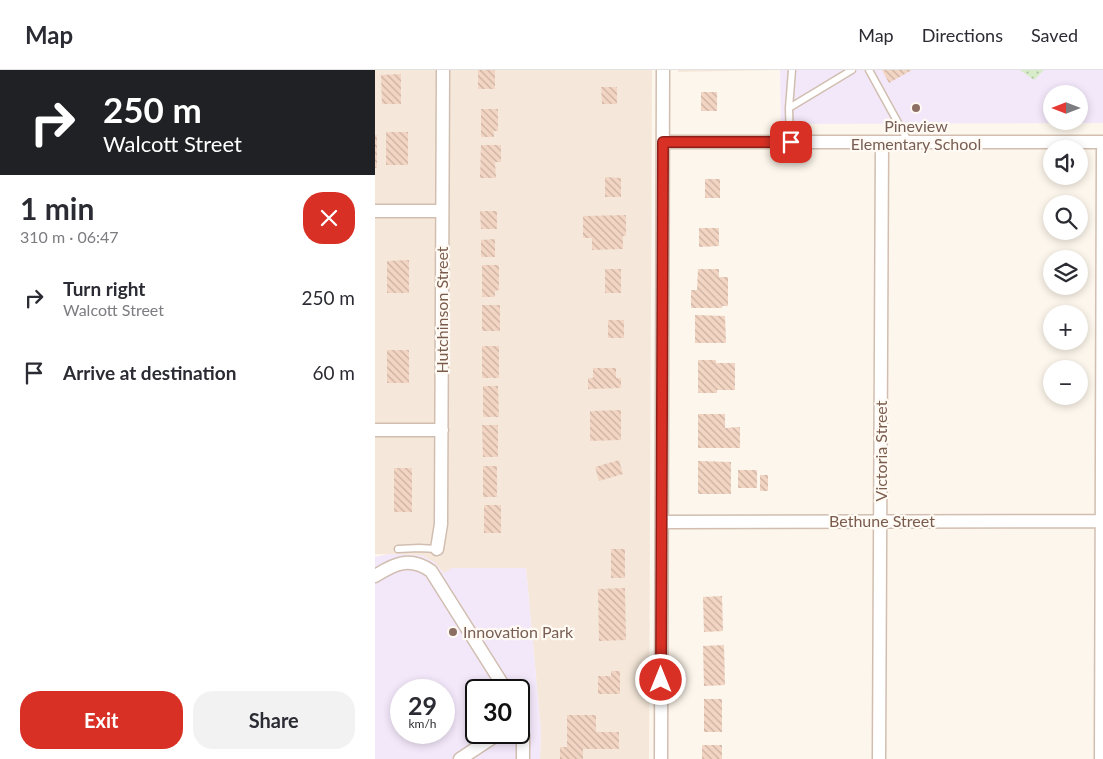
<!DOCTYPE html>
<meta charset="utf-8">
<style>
:root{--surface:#fff;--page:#f2f2f3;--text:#2b2b33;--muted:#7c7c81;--line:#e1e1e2;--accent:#d93025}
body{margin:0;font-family:Lato,sans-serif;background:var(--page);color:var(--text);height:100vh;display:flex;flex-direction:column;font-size:19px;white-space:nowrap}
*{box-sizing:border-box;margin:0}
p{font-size:16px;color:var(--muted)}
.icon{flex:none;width:28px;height:28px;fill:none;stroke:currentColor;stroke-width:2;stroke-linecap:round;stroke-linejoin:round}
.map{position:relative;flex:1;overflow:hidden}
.sheet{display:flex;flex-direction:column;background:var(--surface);width:375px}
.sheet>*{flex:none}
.hud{background:#202124;color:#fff;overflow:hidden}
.needle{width:32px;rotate:270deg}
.tools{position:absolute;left:668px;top:15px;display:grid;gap:10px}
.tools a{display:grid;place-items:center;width:45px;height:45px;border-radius:50%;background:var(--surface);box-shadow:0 2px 8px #0003;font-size:25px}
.speed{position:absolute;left:15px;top:609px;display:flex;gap:10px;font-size:25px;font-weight:700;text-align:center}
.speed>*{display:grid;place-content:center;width:65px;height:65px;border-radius:50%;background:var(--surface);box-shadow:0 2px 8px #0003;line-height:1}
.speed small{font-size:12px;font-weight:400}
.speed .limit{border:2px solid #111;border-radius:8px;background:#fff;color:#111}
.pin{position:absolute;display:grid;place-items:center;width:42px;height:42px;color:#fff;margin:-21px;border-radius:10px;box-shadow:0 2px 8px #0006}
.me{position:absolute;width:55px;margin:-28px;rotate:0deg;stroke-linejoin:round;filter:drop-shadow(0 0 4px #0008)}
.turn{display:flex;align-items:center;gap:18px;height:105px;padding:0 20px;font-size:22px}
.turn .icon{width:65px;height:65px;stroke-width:2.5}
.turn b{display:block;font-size:35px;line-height:42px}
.round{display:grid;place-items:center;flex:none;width:52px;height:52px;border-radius:20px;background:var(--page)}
.head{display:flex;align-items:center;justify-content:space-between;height:85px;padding:0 20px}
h1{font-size:30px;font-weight:700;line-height:38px}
.cta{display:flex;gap:10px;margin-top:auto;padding:10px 20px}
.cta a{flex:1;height:58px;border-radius:20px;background:var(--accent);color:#fff;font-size:20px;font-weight:700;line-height:58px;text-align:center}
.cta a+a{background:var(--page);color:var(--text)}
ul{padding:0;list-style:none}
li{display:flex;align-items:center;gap:15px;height:75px;padding:0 20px}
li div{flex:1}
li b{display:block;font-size:19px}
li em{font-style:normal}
header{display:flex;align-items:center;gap:30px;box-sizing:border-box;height:70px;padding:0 25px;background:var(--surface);border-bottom:1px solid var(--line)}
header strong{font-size:24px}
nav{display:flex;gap:28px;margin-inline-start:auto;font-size:18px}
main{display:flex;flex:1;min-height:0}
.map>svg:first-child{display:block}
.residential{fill:#f5e8da}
.education{fill:#f3e8fa;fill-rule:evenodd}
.park{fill:url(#park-dots)}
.building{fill:url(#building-back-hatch)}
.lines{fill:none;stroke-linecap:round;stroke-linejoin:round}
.lane-casing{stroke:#d1beb0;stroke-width:9}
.street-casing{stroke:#d1beb0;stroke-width:15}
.lane{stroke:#fff;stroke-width:6}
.street{stroke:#fff;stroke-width:12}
.route-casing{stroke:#8d1f18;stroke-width:12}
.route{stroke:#d93025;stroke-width:9}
.education-dot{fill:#8d6e63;stroke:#fffaf3;stroke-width:2}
.labels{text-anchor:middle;stroke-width:4.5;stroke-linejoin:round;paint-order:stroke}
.education-label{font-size:16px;fill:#785e54;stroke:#fffaf3}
.street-label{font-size:16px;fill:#7a5c4d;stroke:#fffaf3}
</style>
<header>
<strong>Map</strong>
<nav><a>Map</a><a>Directions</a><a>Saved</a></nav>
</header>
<main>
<section class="sheet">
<div class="hud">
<div class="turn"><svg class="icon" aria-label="right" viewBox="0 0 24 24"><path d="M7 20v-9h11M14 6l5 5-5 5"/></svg><div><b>250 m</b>Walcott Street</div></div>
</div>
<div class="head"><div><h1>1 min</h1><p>310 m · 06:47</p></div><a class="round" style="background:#d93025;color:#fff"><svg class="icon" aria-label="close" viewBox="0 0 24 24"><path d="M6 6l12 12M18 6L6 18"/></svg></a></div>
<ul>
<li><svg class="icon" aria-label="right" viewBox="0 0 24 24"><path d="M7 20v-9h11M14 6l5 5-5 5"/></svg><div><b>Turn right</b><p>Walcott Street</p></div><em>250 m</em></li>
<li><svg class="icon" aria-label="arrive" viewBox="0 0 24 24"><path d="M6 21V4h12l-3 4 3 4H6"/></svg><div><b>Arrive at destination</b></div><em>60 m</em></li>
</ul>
<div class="cta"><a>Exit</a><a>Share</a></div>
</section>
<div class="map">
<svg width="728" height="689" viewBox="0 0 728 689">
<defs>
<pattern id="park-dots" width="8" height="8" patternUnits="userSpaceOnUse" patternTransform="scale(1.25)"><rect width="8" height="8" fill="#d8ecc9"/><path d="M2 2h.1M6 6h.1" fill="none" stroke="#b4c2a5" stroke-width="1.8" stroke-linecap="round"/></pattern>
<pattern id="building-back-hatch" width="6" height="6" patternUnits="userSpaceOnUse" patternTransform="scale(1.25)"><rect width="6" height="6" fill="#f3d5c3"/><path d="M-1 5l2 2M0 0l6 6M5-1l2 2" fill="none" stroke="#cab0a1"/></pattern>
</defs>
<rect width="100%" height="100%" fill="#fdf6ec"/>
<!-- residential -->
<path class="residential" d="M0 0H277L274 689H165L166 660 151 498 69 503 59 492 46 485 0 484Z
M303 0H401L303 2Z"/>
<!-- education -->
<path class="education" d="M405 0H728V53L406 54ZM676 24H704V51H676Z
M14 484 46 485 59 492 69 503 77 498H151L166 660 165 689H0V487ZM26 620H69V662H26ZM101 620H144V662H101Z"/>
<!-- park -->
<path class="park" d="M645 0H669L659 10Z"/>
<!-- building -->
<path class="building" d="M103 0H120V19H103Z
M507 0H537L514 13Z
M26 4V34H7L6 5Z
M226 17H242V34H227Z
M326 22H342V41H326Z
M106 39H123V61H119V67H106Z
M11 62H33V95H11Z
M0 65H2V98H0Z
M106 75H126V92H120L121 108H105Z
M230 107 246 108V127H230Z
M330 109H345V128H330Z
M105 141H122V159H106Z
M251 145V166H248V179L217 180V168H208V146Z
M324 158H344V176L324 177Z
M120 169V187H106V170Z
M34 190V223H12V191Z
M107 195H124V220L120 221V227H107Z
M230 199H246V223H230Z
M323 199H344V207H353V236H347V238H316V220H322Z
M107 235H125V261H107Z
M320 245 350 246 351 273H320Z
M233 250H249V268H233Z
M107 276H124V308H107Z
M12 280H34V313H12Z
M323 290H341V293H360V320H342V323H323Z
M218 298H241V308H246V318L213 319V308H218Z
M108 316H123L124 347H108Z
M246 340V370L215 371V341Z
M323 344H350V358L365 357V378H323Z
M107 355H123V387H108Z
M244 390 248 404 224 411 220 397Z
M323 391 356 392V424H323Z
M108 396H122V427H108Z
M19 398H37V442H19Z
M363 400H382V418H363Z
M385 405H393V421H385Z
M109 435H126V463H109Z
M236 479H250V508H236Z
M250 518 251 570 224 571 223 519Z
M347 526 348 561 329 562 328 527Z
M349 575 350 615 329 616 328 576Z
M236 601H245V624H223V606H236Z
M329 629H347V662H329Z
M192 645H221V662H244V679H208V689H185V677H192Z
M327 675H347V689H327Z"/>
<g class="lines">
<!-- lane casing -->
<g class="lane-casing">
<path id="lane" d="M494 0 533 71
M414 38 477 0
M415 72 414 38 417 0
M23 479 44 478 62 479"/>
</g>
<!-- street casing -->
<g class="street-casing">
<path id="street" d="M288 72H728
M0 141H67
M0 360H67
M287 452 728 451
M62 479 66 454 68 0
M0 506C19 494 34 486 56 501L131 620
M144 646 148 665V689
M85 689 126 662
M286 689 288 0
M504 689 507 72
M726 689 728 80"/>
</g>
<!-- lane -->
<use href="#lane" class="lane"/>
<!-- street -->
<use href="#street" class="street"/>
</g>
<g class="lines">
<!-- route casing -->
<g class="route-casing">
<path id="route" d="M286 610 288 72H416"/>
</g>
<!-- route -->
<use href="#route" class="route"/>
</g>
<!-- markers -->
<g class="education-dot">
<circle cx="541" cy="38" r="5"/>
<circle cx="78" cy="562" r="5"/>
</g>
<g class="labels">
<!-- education labels -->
<g class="education-label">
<text x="541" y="62">Pineview<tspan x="541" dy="18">Elementary School</tspan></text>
<text x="88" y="568" text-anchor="start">Innovation Park</text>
</g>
<!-- street labels -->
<g class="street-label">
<text transform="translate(67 240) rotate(-90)" y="6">Hutchinson Street</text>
<text transform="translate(506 381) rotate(-90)" y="6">Victoria Street</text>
<text x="507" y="457">Bethune Street</text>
</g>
</g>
</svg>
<div class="tools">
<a><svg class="needle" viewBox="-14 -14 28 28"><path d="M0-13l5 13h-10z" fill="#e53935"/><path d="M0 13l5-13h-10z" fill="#7c7c81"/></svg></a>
<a><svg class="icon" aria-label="sound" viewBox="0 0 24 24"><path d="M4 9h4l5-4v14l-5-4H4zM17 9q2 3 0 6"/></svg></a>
<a><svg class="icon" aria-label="search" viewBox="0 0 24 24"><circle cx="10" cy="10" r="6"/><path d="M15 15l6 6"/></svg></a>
<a><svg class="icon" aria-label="layers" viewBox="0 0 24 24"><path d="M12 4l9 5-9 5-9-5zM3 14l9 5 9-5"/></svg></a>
<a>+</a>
<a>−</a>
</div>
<div class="speed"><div>29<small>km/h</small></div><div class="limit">30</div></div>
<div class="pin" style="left:416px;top:72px;background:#d93025"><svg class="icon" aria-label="arrive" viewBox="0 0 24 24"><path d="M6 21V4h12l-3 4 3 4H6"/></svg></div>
<svg class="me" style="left:286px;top:610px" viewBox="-20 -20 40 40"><circle r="17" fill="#d93025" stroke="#fff" stroke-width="3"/><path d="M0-11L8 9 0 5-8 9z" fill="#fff"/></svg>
</div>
</main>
